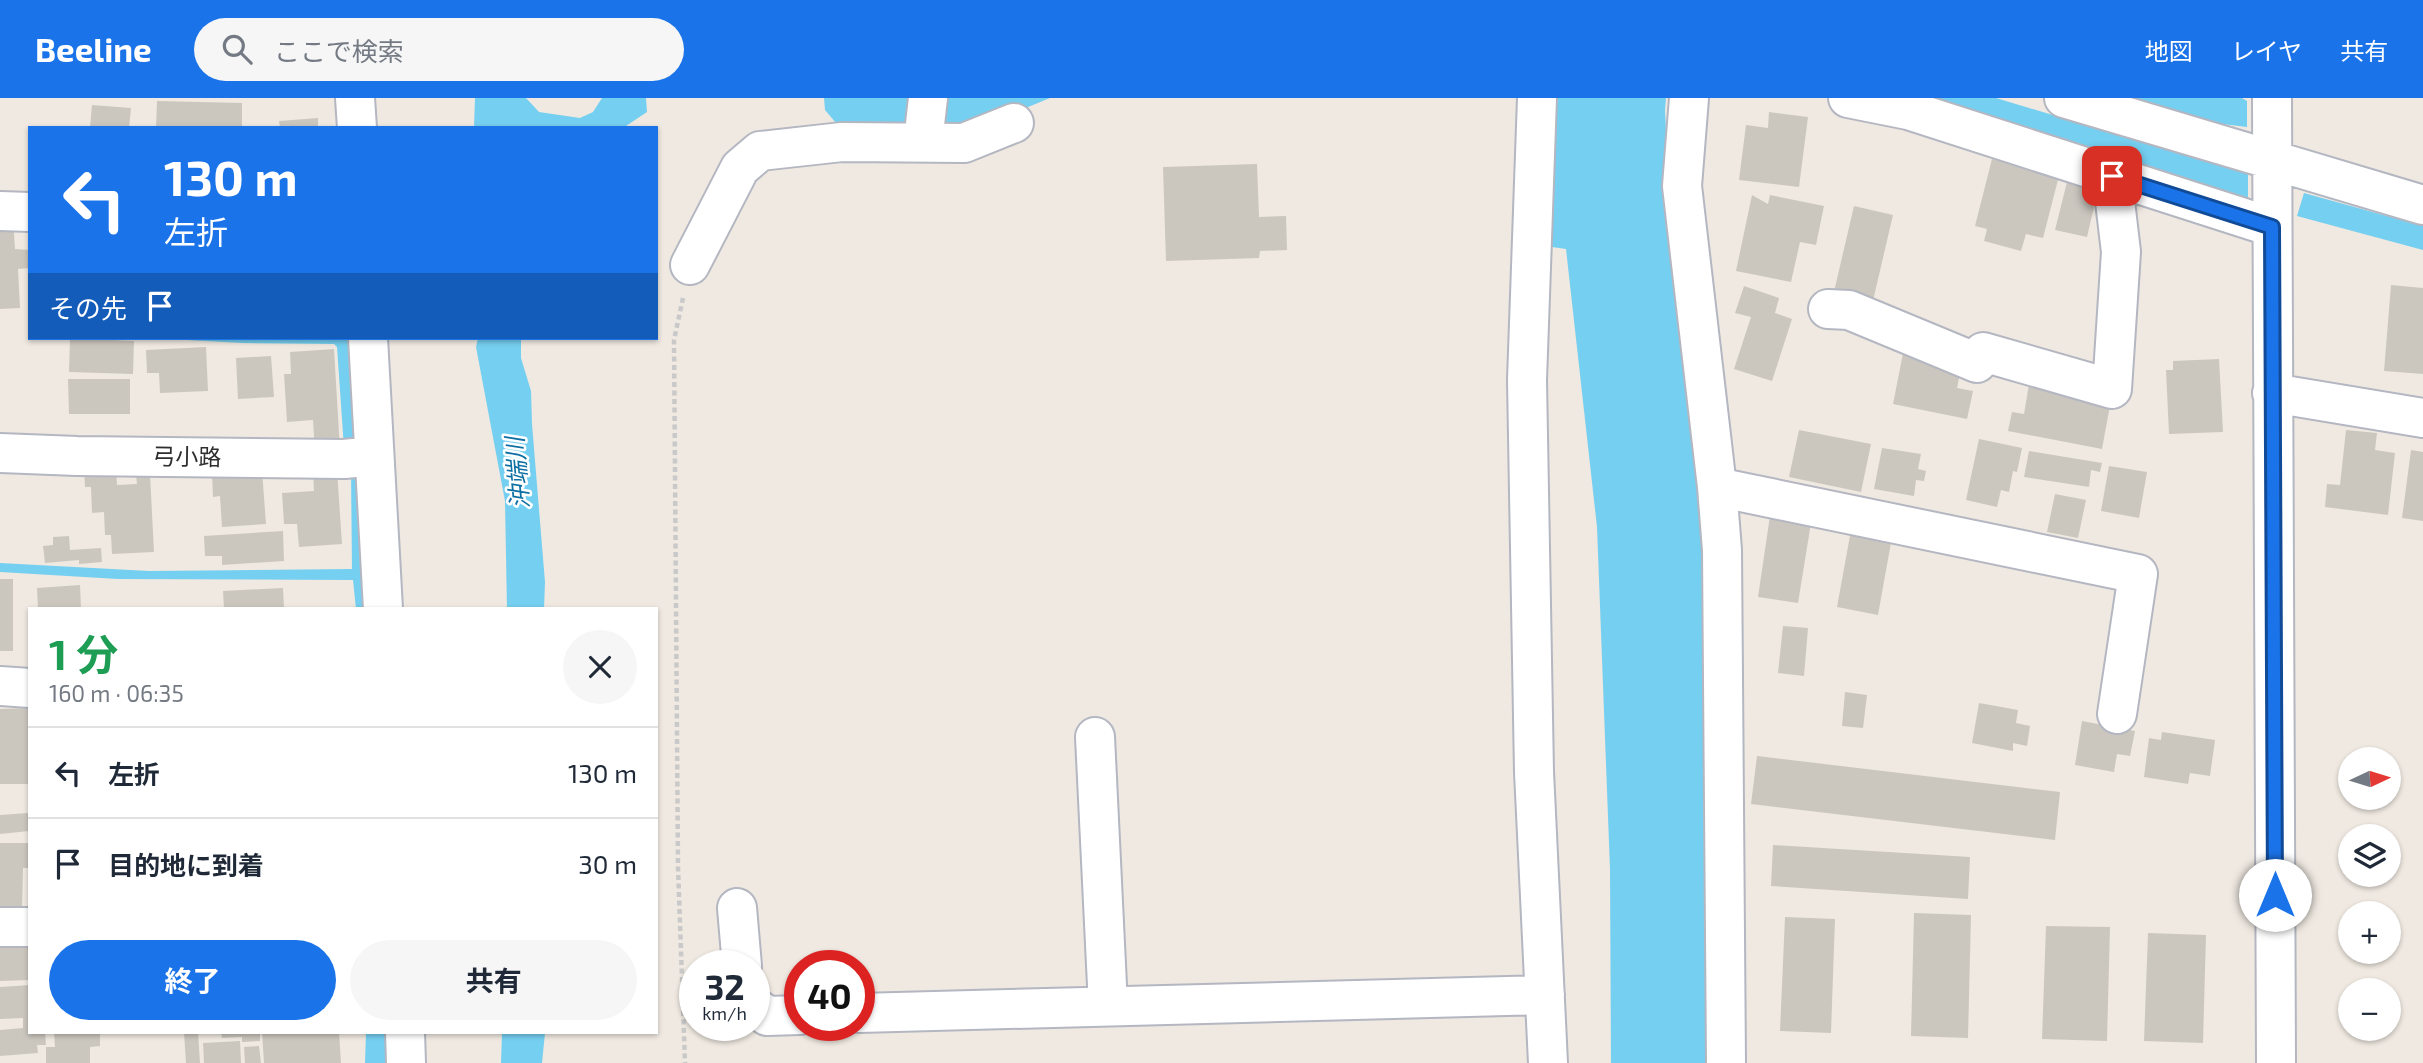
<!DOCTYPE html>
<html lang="ja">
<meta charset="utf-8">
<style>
:root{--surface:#fff;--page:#f6f6f7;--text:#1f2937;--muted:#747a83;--line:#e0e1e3;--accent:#1a73e8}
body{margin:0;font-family:"Exo 2","Noto Sans JP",sans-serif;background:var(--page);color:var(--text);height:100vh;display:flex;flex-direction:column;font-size:26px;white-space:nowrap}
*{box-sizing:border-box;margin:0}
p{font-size:23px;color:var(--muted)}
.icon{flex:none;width:38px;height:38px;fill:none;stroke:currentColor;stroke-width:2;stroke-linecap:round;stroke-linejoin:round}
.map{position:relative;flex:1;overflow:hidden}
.sheet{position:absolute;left:28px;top:509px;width:630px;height:427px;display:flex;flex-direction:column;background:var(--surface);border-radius:0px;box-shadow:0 2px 5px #0004}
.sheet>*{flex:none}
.top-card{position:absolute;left:28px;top:28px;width:630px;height:214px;border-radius:0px;box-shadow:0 2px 5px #0004;background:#1a73e8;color:#fff;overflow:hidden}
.needle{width:46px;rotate:86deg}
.fabs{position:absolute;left:2338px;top:649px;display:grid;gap:14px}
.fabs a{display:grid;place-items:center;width:63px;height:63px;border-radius:50%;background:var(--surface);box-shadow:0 2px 5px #0004;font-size:35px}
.speed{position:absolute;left:679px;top:852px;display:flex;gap:14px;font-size:35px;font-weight:700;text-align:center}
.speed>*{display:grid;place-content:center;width:91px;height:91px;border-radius:50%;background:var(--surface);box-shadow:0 2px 5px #0004;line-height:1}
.speed small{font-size:18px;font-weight:400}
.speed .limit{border:10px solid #d22;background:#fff;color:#111}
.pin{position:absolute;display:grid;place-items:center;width:60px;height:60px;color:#fff;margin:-30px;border-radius:14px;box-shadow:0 4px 10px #0006}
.me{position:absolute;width:77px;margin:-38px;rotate:0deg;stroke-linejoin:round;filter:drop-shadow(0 0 5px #0008)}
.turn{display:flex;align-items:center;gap:24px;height:147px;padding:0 21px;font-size:32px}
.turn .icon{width:91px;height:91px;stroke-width:2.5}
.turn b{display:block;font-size:49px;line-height:60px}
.then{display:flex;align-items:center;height:66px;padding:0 21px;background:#0003;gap:14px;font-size:26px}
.round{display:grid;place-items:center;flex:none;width:74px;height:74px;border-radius:37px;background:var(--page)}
.head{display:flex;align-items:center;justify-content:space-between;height:119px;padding:0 21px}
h1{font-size:42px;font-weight:700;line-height:52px;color:#1e9e55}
.cta{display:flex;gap:14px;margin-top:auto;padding:14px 21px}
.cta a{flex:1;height:80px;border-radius:42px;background:var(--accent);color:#fff;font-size:28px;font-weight:700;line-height:80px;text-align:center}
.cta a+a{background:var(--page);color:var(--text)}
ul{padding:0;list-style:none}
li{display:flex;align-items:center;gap:21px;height:91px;padding:0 21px;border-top:2px solid var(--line)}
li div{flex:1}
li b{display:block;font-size:26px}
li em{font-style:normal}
header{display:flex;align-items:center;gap:42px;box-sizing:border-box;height:98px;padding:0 35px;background:var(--accent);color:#fff}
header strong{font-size:33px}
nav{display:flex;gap:38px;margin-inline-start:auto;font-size:24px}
.search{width:490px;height:63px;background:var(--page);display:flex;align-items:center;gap:18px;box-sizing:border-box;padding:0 24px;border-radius:38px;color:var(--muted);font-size:26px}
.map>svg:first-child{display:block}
.water{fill:#75cff0}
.building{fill:#cbc7bf}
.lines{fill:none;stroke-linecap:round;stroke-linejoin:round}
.minor-casing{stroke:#b4b7c1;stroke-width:42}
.path{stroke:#c9c9c9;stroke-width:4.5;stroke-dasharray:5 3.5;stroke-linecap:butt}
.minor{stroke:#fff;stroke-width:38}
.route-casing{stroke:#114b97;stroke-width:18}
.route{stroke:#1a73e8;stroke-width:12}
.labels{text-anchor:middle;stroke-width:5;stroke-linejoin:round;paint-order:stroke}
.street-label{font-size:23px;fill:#2e2e2e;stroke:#fff}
.water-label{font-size:24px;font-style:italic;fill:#0d6fa3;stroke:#fff}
</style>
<header>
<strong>Beeline</strong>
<div class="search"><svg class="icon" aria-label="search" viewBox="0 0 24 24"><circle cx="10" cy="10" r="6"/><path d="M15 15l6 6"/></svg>ここで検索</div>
<nav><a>地図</a><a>レイヤ</a><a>共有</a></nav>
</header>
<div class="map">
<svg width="2423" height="965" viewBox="0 0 2423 965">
<rect width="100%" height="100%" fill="#efe9e1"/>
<!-- water -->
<path class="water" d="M475 0H526L539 14 580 20 593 14 602 0H646L647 14 623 30H474Z
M824 0H1050L984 27 935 30 836 25 825 12Z
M1556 0H1666L1665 13 1672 142 1704 376 1709 761 1706 965H1611L1610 771 1597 429 1566 151 1552 149Z
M1939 0H1996L2248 76V104L1938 5Z
M2130 0H2242L2247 3V29L2198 23Z
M2304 95 2423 128V152L2297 118Z
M150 240H352L371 511H356L353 482 118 481 0 474V465L149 473 352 471 351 374 344 350 337 249 334 246 242 245Z
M478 240H521V260L531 293 532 326 545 484 544 511H507L505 403 476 249Z
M366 935H386V965H365Z
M502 935H545L542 965H501Z"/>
<!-- building -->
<path class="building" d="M157 3 242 5V30H156Z
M92 7 131 10 129 30H90Z
M1769 14 1808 19 1799 89 1739 82 1746 27 1768 30Z
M318 20V30H280L279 23Z
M1992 61 2059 78 2043 140 2026 136 2021 153 1984 143 1987 131 1975 128Z
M1257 66 1259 119 1286 118 1287 152 1260 153 1259 160 1166 163 1163 69Z
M2067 84 2083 88 2094 109 2087 139 2055 132Z
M1752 97 1768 106 1770 97 1824 108 1816 147 1800 144 1791 184 1736 173Z
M1854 108 1893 117 1872 207 1833 198Z
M13 121 15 151 30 152V170L18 171 20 210 0 211V122Z
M2391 187 2423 190V276L2384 273Z
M1744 188 1779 200 1775 215 1792 221 1772 283 1734 271 1751 219 1735 215Z
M70 240 134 243 133 276 69 274Z
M206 249 208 293 160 295 159 275H147L146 252Z
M1904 250 1963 261 1957 290 1973 293 1967 321 1893 306Z
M334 251 340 352 315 354 313 322 287 324 284 276H291L290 254Z
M271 258 274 299 238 301 236 260Z
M2219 261 2223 334 2169 336 2166 272H2173V263Z
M68 281H130V316H69Z
M2029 286 2111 302 2102 351 2008 333 2012 314 2024 316Z
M1799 332 1871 346 1861 394 1789 379Z
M2346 332 2377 335 2375 352 2395 355 2388 417 2325 409 2327 386 2340 387Z
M1979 341 2022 350 2017 374 2013 373 2009 394 2001 392 1997 409 1966 402Z
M1882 350 1921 356 1918 371 1926 373 1924 383 1916 382 1914 398 1874 391Z
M2411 352 2423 354V423L2402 420Z
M2029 353 2102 365 2100 374 2091 372 2089 389 2024 379Z
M116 368 117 387 137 386 136 377 150 376 154 454 112 456 111 437H105L104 414 92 415 91 389H85L84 369Z
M2109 368 2147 374 2139 420 2101 413Z
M262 372 266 426 222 429 220 398 213 399 212 376Z
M337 372 342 446 299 449 297 426H284L282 395 314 393 313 373Z
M2055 396 2086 402 2078 440 2047 434Z
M1770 418 1811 425 1798 505 1758 499Z
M1851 432 1892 439 1878 517 1837 509Z
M283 433 284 463 222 467V458H205L204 438Z
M69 438 70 452 101 450 102 464 79 466V462L45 465 43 448 53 447V439Z
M0 481H13V553H0Z
M80 487 81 511H38L37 490Z
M283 490 284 511H224L223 493Z
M1783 528 1808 530 1804 578 1778 575Z
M1845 594 1867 597 1863 630 1842 628Z
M1979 605 2018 612 2016 625 2030 628 2027 648 2013 645V653L1972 645Z
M30 610V686H0V611Z
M2082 623 2135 633 2130 658 2117 656 2114 674 2075 667Z
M2162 634 2215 642 2210 678 2190 675 2188 686 2144 679 2149 640 2161 642Z
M1757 658 2060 694 2055 742 1751 706Z
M28 715 29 733 0 736V717Z
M0 745H30V770H23L22 814H0Z
M1773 747 1970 759 1968 801 1771 788Z
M1914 815 1971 817 1968 940 1911 938Z
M1785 819 1835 821 1831 935 1780 933Z
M2046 828 2110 829 2107 943 2042 941Z
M2148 835 2206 837 2203 945 2144 943Z
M29 845 30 882 0 883V847Z
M30 887V934H45L46 947H37L38 955 0 958V932L23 930V920L0 921V889Z
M54 934H100V948L90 949V965H46V949H55Z
M184 934H198L200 965H186Z
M221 934H260V943L242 944V939L222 940Z
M262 934H339L341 965H264Z
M240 943 241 965H204L203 945Z
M259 948 261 965H245L244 949Z"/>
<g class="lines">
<!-- minor casing -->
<g class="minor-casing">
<path id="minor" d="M355 0 357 30
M1537 0 1527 282 1534 674 1548 965
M1689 0 1682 88 1717 389 1722 452 1726 965
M1848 0 1908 12 2272 129
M2064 0 2423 107
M2272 0 2276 965
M923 44 928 0
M0 113 30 114
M690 167 740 70 760 53 842 44 964 45 1014 25
M1828 211 1849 212 1977 265 1983 254 2112 291 2121 154 2112 78
M368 240 383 511
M2272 295 2423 320
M0 355 77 358 344 361 374 358
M1717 389 2138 476 2117 616
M0 588 30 590
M1095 639 1108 908
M737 810 742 868
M0 829H30
M754 908 767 918 800 917
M859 915 1545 897
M405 934 406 965"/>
</g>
<!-- path -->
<path class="path" d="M683 200 674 242 678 769 685 965"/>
<!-- minor -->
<use href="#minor" class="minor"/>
</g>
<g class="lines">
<!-- route casing -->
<g class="route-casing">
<path id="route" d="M2112 78 2272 129 2275 797"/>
</g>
<!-- route -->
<use href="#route" class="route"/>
</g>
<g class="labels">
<!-- street labels -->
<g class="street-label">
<text transform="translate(187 359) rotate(1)" y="8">弓小路</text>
</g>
<!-- water labels -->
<g class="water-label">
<text transform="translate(518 375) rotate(-95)" y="8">沖端川</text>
</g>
</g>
</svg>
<div class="fabs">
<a><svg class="needle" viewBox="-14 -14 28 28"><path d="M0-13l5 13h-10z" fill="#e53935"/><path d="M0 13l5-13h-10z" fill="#747a83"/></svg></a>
<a><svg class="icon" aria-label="layers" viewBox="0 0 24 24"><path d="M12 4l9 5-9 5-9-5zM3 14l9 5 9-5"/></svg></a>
<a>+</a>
<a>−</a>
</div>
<div class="speed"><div>32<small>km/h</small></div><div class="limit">40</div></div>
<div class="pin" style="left:2112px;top:78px;background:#d93025"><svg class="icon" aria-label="arrive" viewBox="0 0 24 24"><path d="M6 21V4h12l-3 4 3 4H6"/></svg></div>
<svg class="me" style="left:2275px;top:797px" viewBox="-20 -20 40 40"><circle r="19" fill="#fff"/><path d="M0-13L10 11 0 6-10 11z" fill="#1a73e8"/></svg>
<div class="top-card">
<div class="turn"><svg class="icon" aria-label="left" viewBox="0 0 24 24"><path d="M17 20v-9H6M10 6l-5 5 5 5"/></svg><div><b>130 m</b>左折</div></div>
<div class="then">その先<svg class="icon" aria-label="arrive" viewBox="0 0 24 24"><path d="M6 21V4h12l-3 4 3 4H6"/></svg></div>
</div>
<section class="sheet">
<div class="head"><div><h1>1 分</h1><p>160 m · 06:35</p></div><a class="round"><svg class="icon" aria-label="close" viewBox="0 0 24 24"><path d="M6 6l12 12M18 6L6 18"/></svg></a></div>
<ul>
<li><svg class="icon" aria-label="left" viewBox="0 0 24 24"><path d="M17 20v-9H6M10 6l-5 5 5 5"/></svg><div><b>左折</b></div><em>130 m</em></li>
<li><svg class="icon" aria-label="arrive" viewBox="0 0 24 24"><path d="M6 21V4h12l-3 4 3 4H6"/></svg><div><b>目的地に到着</b></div><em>30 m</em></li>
</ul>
<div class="cta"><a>終了</a><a>共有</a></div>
</section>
</div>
